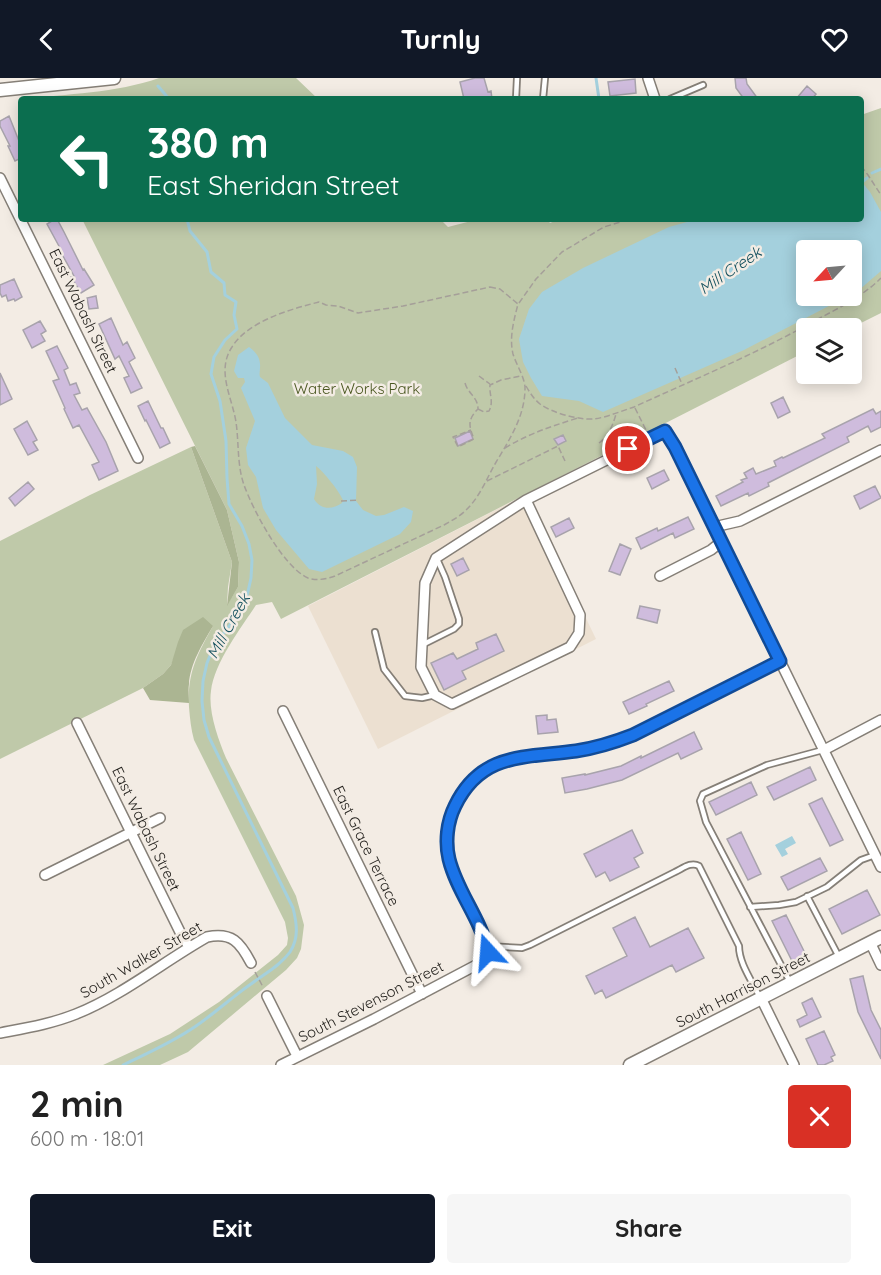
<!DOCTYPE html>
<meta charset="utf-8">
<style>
:root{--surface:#fff;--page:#f6f6f6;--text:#222;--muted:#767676;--accent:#111827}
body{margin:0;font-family:Quicksand,sans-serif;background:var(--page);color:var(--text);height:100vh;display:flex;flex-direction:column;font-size:22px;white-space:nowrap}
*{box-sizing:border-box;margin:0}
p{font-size:20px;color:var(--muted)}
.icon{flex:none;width:33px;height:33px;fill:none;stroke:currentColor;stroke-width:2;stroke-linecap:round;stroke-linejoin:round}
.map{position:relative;height:987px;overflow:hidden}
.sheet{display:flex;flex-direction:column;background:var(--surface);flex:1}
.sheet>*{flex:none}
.guide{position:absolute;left:18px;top:18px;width:846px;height:126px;border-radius:6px;box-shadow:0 3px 15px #0003;background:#0b6e4f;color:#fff;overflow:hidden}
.needle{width:39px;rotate:244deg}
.fabs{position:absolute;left:796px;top:162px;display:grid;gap:12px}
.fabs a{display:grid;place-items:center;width:66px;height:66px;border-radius:6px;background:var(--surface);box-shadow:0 3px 15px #0003;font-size:30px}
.pin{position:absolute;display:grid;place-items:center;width:51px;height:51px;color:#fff;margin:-26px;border:3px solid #fff;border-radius:50%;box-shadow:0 2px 6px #0007}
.me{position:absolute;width:66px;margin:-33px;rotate:341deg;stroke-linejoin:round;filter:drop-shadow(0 0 4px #0008)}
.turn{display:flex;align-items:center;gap:21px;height:126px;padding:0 30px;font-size:27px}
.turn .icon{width:78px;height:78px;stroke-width:2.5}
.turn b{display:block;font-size:42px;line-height:51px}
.round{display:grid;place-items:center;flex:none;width:63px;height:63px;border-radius:6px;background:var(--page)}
.head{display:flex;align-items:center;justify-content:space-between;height:102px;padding:0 30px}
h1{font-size:36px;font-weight:800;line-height:45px}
.primary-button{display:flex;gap:12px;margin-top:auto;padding:12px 30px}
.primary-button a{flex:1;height:69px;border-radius:6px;background:var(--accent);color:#fff;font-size:24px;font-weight:800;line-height:69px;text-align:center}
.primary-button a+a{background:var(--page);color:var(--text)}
header{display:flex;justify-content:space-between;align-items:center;height:78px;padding:0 30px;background:var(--accent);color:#fff;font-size:27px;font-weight:800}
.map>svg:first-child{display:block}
.built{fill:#ece0d1}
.green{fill:#bfc9a9;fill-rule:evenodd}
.forest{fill:#abb592}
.water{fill:#a4d0dd;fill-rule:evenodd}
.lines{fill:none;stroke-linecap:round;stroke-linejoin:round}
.stream{stroke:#a4d0dd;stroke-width:3}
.building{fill:#cfbcdd;stroke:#a8a3ac;stroke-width:1.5}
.lane-casing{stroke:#857f77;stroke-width:8}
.street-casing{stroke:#857f77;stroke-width:12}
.secondary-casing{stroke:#857f77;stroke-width:15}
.path{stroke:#a59f99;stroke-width:1.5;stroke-dasharray:6 3;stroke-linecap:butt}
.lane{stroke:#fff;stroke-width:4.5}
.street{stroke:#fff;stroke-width:9}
.secondary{stroke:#fff;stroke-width:12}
.route-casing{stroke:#114b97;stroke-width:15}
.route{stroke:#1a73e8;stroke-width:10}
.labels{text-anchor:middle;stroke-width:5;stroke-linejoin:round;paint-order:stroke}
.street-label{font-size:15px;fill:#201e1a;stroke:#f3ece4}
.park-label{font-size:15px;fill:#4a5720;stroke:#f3ece4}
.water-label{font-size:16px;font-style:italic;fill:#13505e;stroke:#f3ece4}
</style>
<header><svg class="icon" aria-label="back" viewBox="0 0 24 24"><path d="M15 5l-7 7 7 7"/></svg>Turnly<svg class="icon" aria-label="heart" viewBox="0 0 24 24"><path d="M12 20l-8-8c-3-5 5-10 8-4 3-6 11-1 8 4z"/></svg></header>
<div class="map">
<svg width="881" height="987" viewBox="0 0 881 987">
<rect width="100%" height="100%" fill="#f3ece4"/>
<!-- built -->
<path class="built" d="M519 420 534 433 596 561 378 671 308 528Z"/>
<!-- green -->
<path class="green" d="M159 0H296L318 21H22C67 16 116 15 159 0Z
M881 30V235L851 250H807V273L281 541 272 524 256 527C241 550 214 585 211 613 208 633 218 661 226 680L296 818 304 847 301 871 297 880 286 892 188 974 160 987H103L170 956 219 924 278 877 287 867 288 860 285 844 194 662C191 651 190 641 189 629 187 595 197 577 213 548L175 577 171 587 163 596 143 610 0 681V463L90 417 191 369 232 484 228 509 227 527 238 509 239 484 227 432 82 141H440L448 149 479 141H547L550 145 560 141H861V37ZM807 172H852V218H807Z"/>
<!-- forest -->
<path class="forest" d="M195 368 227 432 239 484 238 509 227 528 232 484 191 369Z
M203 539 213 548C203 565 190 586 189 606 188 612 189 619 189 625L150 622 143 610 163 596 171 587 178 564 183 552Z"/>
<!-- water -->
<path class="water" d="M861 103 870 114 881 134V193L859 212 852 215V172H807V218H848L744 272 603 334 579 323 542 318 531 300 523 284 519 261 529 231 542 214 583 190 669 149 698 141H861Z
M249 269C256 274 261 280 260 290 260 293 259 296 260 299L268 305 285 340 312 367 343 373 353 379 357 389 356 423 363 432 376 438 384 437 404 429 413 433 411 444 400 456 322 494 309 491 276 452 263 430 256 399 248 387 246 370 255 343 241 310 245 304 244 300H238L234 293 238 277ZM316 388C324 394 339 413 343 422L342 425C332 432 321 432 314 421L317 406Z
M792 758 796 765 785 771 788 776 782 779 775 767Z"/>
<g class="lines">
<!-- stream -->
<path class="stream" d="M596 0 599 21
M158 8 169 21
M872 95 881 91
M861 105 867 100
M123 987C148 975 173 964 196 948 215 935 232 919 251 906 264 896 280 888 290 874 299 860 297 846 293 830L209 659 204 642 202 623 203 603 207 585 214 568 239 535 247 518 251 500 252 482 249 466 242 448 229 426 227 400 226 363 220 323 211 296 214 279 225 262 237 251 234 237 236 224 225 217 224 205 211 194 207 174 190 153 187 141"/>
</g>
<!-- building -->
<path class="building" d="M475 0H484L488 14 491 13 492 21H464L460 4Z
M735 0H746L747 6 758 21H744L736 10Z
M635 1 636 15 610 18 608 4Z
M807 8 816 16 812 21H796Z
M9 38 21 68V80L15 83 8 68H10L0 48V43Z
M55 141H57L64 154 83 192 84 191 94 207 81 215 71 199 74 198 59 171 60 170 47 146Z
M14 201 22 219 15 223 14 221 8 223 6 217 2 219 0 215V207Z
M96 218 98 230 89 231 87 220Z
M111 240 123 267 127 264 135 280 129 284 142 310 131 315 124 300 129 298 119 278 115 281 99 246Z
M40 243 46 253 41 256 45 263 32 270 23 252Z
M57 268 68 290 64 292 70 307 76 305 80 315 74 317 82 332 87 330 106 364 118 393 99 402 92 387 99 384 79 347 73 350 64 331 65 330 53 303 59 301 46 273Z
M0 295 12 321 0 327Z
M783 319 790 334 778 340 771 325Z
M148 323 161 350H163L170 365 160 370 146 342 145 343 138 328Z
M873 331 876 336 881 333V349L871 354 868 348 847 359 849 364 768 405 769 408 749 418 748 415 721 428 716 418 743 404 741 402 747 400 744 395 753 390 756 396 776 388 774 383 782 379 783 380 825 360 822 356Z
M27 343 37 362 33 364 38 372 28 377 14 351Z
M470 353 473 361 458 368 455 360Z
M563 357 566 363 558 367 554 361Z
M664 392 669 402 652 411 647 400Z
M28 404 34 411 15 428 9 420Z
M875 408 881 420 860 431 854 418Z
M688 439 694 451 675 460 673 455 641 471 636 460 657 450 658 453Z
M569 440 574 450 556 459 551 449Z
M620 466 631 471 620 497 609 493Z
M463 480 469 492 457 498 451 486Z
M640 528 660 532 657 545 637 540Z
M496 556 504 573 462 593 466 601 444 612 431 585 453 575 457 581 478 571 476 565Z
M669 603 674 613 646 626 647 628 629 636 623 624Z
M547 637V642L556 641 558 654 538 656 536 638Z
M694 654 702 671 681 681 678 675 622 702 587 711 565 715 562 700 585 696V697L621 688 641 678V680Z
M810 689 816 702 774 722 767 709Z
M751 704 757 717 716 737 709 724Z
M822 720 843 762 830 768 809 726Z
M632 752 643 775 634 780 639 789 610 803 605 794 596 799 584 776Z
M741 754 761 796 748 802 727 761Z
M820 780 827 793 788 812 781 799Z
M867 812 880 837 842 856 829 831Z
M786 837 807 879 793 885 772 843Z
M635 839 650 869 688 850 704 880 676 894 672 887 606 920 602 912 595 916 586 898 627 878 613 850Z
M863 898 871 932 881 952V981L858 934 850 901Z
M812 920 821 939 800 949 797 942 807 937 802 925Z
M824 953 835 977 831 979 833 983 824 987H818L806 961Z"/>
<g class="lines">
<!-- lane casing -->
<g class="lane-casing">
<path id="lane" d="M516 21 517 0
M543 21 545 0
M670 21 703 7
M375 554 384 591 405 618 422 620 435 617
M422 567 454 551 459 546V541L445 499 437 481
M807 818 839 879
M750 829 779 827 796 824 827 809 861 782 875 777
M486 868 522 870 530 867 675 794C682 791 691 783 699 788L739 868C739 886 753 904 760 920
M790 904 706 744 700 723 703 716 767 687 823 672"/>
</g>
<!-- street casing -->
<g class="street-casing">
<path id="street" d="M648 0 655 21
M0 100 138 380
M526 422 436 480 425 505 421 589 435 617 452 626 570 569 579 555 580 537 526 422 665 353 675 369 881 789
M714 449 740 443 881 372
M660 498 711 472 721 464
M283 633 422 916
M77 645 180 854 189 869
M824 672 881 642
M45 797 160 740
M870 864 881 887
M267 918 297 978
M761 920 794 987
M0 955C26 950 51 946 76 936 123 917 163 884 207 859 232 854 240 864 251 885
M281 987 374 941 482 884 488 874C481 841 457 814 449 781 445 764 447 744 455 728 481 674 526 680 576 673 596 670 615 664 633 657L780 583"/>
</g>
<!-- secondary casing -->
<g class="secondary-casing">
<path id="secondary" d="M0 12 114 0
M630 987 881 859"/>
</g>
<!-- path -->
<path class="path" d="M861 88 868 97 881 117
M490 209 500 211 518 226C514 242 509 259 513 276 516 286 525 300 525 310 525 339 509 362 495 386 487 400 481 416 469 429 462 437 453 442 444 447L335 498C327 501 317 503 308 500 283 489 253 432 244 407 237 387 239 365 236 344 232 319 216 293 232 269 248 243 291 231 319 224L326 227 338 228 358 235 403 228Z
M519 225 536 201 562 174 604 149 630 141
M675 290 682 306
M479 298 490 306
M465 305C468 316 478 319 478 331 467 342 469 348 474 361L458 369 453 359 471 352
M526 308C530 315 534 321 540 326 552 335 579 342 594 341 608 339 621 333 634 329 695 301 758 275 816 242 839 230 863 218 881 200
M635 330 646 352
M478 331 484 334 489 333C494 324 489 316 490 307L501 302 521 298
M599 365C608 359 613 347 616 336
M505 370C528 356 552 348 578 340
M487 403 558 368 565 383
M341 423 359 422
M255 894 263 909"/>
<!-- lane -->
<use href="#lane" class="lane"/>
<!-- street -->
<use href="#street" class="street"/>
<!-- secondary -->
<use href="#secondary" class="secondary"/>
</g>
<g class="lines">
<!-- route casing -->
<g class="route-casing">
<path id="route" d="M488 874C481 841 457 814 449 781 445 764 447 744 455 728 481 674 525 680 576 673 596 670 615 664 633 657L780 583 675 369 665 353 628 371"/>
</g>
<!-- route -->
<use href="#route" class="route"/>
</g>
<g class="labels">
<!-- street labels -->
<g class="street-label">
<text transform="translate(83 233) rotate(64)" y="5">East Wabash Street</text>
<text transform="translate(146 751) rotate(64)" y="5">East Wabash Street</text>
<text transform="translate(366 768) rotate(64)" y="5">East Grace Terrace</text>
<text transform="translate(141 882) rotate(-30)" y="5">South Walker Street</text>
<text transform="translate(743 912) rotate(-27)" y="5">South Harrison Street</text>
<text transform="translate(371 924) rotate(-27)" y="5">South Stevenson Street</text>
</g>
<!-- park labels -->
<g class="park-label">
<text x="357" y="316">Water Works Park</text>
</g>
<!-- water labels -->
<g class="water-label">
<text transform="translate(730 192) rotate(-34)" y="6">Mill Creek</text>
<text transform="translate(228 548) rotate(-61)" y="6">Mill Creek</text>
</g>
</g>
</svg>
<div class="fabs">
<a><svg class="needle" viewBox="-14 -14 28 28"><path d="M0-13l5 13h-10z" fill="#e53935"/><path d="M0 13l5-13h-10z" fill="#767676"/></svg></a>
<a><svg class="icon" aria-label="layers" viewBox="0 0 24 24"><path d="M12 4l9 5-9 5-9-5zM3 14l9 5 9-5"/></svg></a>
</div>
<div class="pin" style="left:628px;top:371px;background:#d93025"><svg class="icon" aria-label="arrive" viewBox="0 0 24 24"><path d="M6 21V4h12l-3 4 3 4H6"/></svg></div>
<svg class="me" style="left:488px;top:874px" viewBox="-20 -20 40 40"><path d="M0-17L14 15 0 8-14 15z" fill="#1a73e8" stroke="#fff" stroke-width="4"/></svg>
<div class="guide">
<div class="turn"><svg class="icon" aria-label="left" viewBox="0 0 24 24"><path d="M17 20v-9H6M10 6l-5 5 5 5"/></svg><div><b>380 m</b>East Sheridan Street</div></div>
</div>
</div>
<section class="sheet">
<div class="head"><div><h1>2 min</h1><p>600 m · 18:01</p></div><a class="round" style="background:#d93025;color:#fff"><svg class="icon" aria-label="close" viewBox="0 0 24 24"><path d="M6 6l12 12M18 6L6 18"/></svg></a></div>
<div class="primary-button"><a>Exit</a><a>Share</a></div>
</section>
